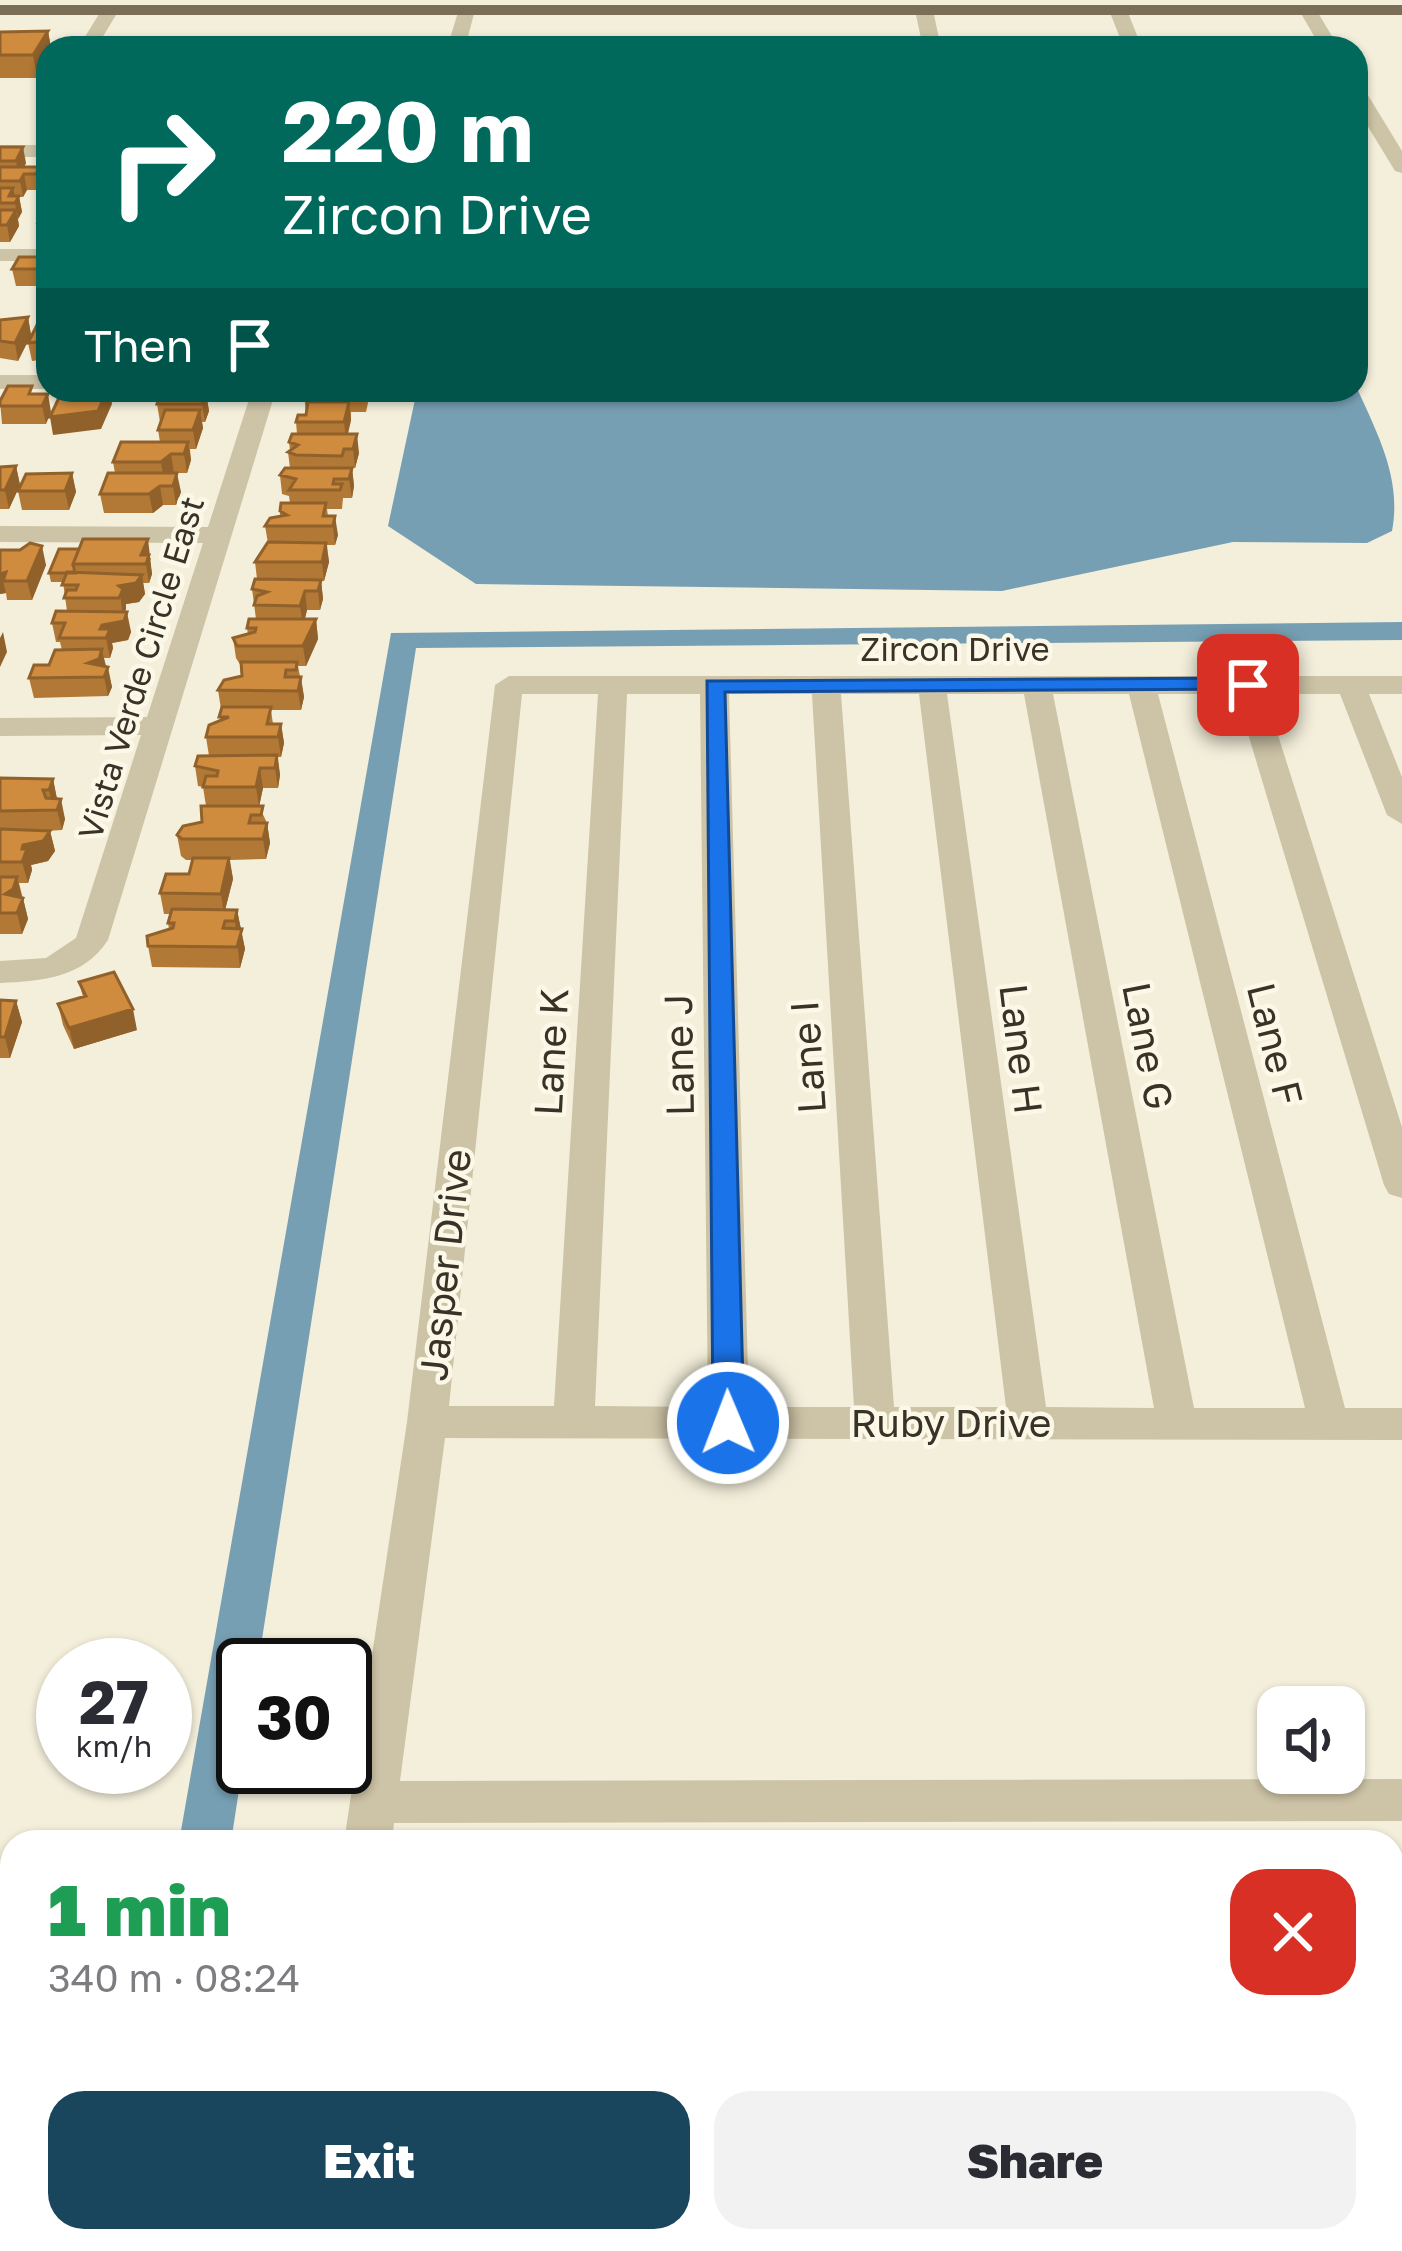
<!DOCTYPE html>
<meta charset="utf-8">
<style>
:root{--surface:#fff;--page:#f2f2f3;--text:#2b2b33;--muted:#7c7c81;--accent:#19455d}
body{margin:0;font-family:"Golos Text",sans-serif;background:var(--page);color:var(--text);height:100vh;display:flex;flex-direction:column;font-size:45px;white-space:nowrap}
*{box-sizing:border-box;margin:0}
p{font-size:39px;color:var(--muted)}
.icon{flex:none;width:66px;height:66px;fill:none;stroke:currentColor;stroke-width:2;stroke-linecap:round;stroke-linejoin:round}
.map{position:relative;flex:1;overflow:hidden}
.side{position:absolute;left:0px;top:1830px;width:1404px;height:423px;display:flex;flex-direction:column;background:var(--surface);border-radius:36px 36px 0 0;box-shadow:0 3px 9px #0004}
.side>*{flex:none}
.top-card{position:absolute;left:36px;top:36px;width:1332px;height:366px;border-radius:36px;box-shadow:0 3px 9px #0004;background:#00695c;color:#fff;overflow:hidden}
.tools{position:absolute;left:1257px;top:1686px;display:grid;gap:24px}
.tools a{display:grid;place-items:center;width:108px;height:108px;border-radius:24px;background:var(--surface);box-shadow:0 3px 9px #0004;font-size:60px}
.speed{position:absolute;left:36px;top:1638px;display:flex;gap:24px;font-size:60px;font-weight:700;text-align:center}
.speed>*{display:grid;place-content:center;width:156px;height:156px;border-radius:50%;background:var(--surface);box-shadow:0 3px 9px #0004;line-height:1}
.speed small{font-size:30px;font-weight:400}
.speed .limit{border:6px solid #111;border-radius:18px;background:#fff;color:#111}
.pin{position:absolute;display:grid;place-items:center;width:102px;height:102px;color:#fff;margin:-51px;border-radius:24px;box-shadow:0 6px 18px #0006}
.me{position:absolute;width:132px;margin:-66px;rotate:359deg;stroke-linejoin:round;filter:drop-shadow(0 0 9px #0008)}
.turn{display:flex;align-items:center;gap:42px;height:252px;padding:0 48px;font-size:54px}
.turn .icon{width:156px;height:156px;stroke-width:2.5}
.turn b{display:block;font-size:84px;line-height:102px}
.then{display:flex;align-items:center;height:114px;padding:0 48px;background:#0003;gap:24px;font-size:45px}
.round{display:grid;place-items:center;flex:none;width:126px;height:126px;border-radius:36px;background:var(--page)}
.overview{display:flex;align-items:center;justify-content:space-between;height:204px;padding:0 48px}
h1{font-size:72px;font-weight:800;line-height:90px;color:#1e9e55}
.action{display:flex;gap:24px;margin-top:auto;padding:24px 48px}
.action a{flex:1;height:138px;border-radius:36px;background:var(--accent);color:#fff;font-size:48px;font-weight:800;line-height:138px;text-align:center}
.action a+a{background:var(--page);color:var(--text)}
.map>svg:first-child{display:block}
.water{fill:#779fb3}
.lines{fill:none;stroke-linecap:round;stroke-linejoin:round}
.canal{fill:#779fb3;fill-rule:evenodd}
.minor{fill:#cdc3a6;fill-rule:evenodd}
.major{fill:#7b6e57;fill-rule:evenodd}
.wall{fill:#b27835}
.shaded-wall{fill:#91612b}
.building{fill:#cf8b3e;stroke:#91612b;stroke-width:3}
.route{fill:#1a73e8;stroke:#114b97;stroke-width:3}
.labels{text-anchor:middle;stroke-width:9;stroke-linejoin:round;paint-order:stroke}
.far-street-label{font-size:33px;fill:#383227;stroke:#fbf8e8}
.street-label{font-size:39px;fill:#383227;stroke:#fbf8e8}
</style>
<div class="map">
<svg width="1402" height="2251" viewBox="0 0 1402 2251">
<rect width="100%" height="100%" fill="#f4efdb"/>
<!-- water -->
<path class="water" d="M1356 386C1378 435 1402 479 1392 531L1367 543 1233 542 1002 591 476 584 388 526 417 390H1356Z"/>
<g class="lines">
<!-- canal -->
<path class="canal" d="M1402 622V640L416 648 258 1665H243V1764L231 1842H179L391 633Z
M12 2063V2129L0 2134V2068Z"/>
<!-- minor -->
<path class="minor" d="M924 5 933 10 941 48H923L915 10Z
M1118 5 1127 10 1142 48H1124L1109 10Z
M1308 5 1314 6 1339 48H1321L1299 10Z
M104 6 119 10 96 48H78Z
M460 6 475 10 465 48H447Z
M1356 85 1363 87 1402 151V173L1395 171 1356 107Z
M0 145H48V157H0Z
M0 249H48V261H0Z
M0 375H48V389H0Z
M252 390H276L108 940C83 978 43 981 0 983V961L46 958 76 938 141 735 0 736V718L147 717 203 543 0 542V526L208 527Z
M509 676H1402V694H1369L1402 777V824L1387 815 1340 694H1265L1402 1127V1198L1389 1194 1384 1185 1236 694H1158L1345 1408H1402V1440L445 1438 400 1781 1402 1779V1821L394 1823 392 1842H344L407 1422 495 685ZM522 694H598L554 1406H449ZM627 694H700L708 1407 595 1406ZM729 694H812L854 1407H749ZM841 694H919L1006 1407H894ZM947 694H1024L1154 1408 1046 1407ZM1053 694H1129L1305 1408H1194Z
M300 2241H354L353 2251H299Z"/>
<!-- major -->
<path class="major" d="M0 5H1402V15H0Z"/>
</g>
<!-- wall -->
<path class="wall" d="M48 31 51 48H48L37 78H0V32Z
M0 147 26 163 24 167H39L42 183 39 190H27L23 197H19L22 212 18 219 19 226 10 242H0Z
M48 221V238H41L38 222Z
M48 257V286H16L12 269Z
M28 317 31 335 18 361 0 358V320Z
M48 318V359L32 361 28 343Z
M194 390V393H206L209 411 205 422H202L203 428 196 449H190L191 460 187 473H173L181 492 176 505H163L153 513H104L100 494 115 473 113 462 160 442 158 430 160 422 157 404Z
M366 390 368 403 366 412H351V420L348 434 359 453 355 468H346H352L354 486 352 498H343L342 509H327L328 516 338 535 335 545H327L329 562 324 581H321L323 599 320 610H307L305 619H316L318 639 306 666H298L304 697 301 710H271L273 724H281L284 743 281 757H278L280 775 278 788H263L259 806 267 823 270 843 266 859 230 860 233 879 225 910H237L245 949 240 968 152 967 148 946 169 929 168 923 170 914H164L160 893 189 874 192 860H186L181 856 177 835 202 822 206 806 203 787 198 786 195 766 209 756 206 737 220 721 221 709 218 690 242 676 241 666 236 658 233 638 248 634 247 628 256 619 252 589 257 579 255 562 268 543 265 526 280 516V511L290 503 289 496 282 494 280 475 290 468 288 452 290 450 289 442 297 434 296 422 306 415 304 393Z
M34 394H48L46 424H2L0 401Z
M16 466 20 485 9 509H0V467Z
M72 473 76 492 69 510H22L18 491Z
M59 549 151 558 150 561 152 574 149 583H143L145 594 139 602 126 604 125 612 131 632 128 640 112 643 113 648 110 658H104L112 687 108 696 34 698 29 678 49 665 62 650 60 642H56L52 623 67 611 63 582H51L49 573Z
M0 550H20L46 565 32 600H7L6 593 0 594Z
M0 778 53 779 57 799 65 819 62 830 46 831H50L55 851 48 861 31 865 32 870 28 883H19L28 919 22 934H0Z
M79 982 137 1030 74 1049 63 1025 58 1004 83 997Z
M0 1000 16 1001 22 1022 10 1058H0Z"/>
<!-- shaded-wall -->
<path class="shaded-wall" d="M48 31 51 48H48V60L37 78 33 55Z
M23 147 26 163 19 177 16 161Z
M39 167 42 183 39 190 36 174Z
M24 174 27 190 23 197 20 181Z
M13 188 16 201 19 196 22 212 18 219 15 203 9 196Z
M16 210 19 226 10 242 7 225Z
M28 317 31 335 18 361 15 343Z
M107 390H110L112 404 101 429 53 435 50 417Z
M206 393 209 411 205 422 202 404Z
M48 394 51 412 46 424 42 406Z
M349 402 351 420 346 440 344 422Z
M200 410 203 428 196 449 193 430Z
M357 434 359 453 355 468 353 449Z
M188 442 191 460 187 473 184 454Z
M171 454 174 473 164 481 161 462Z
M16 466 20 485 9 509 5 490Z
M352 468 354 486 352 498 349 479Z
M72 473 76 492 69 510 65 491Z
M177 473 181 492 176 505 173 486Z
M160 486 163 505 153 513 149 494Z
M335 516 338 535 335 545 333 526Z
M148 539 152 574 149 583 146 564 141 555Z
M326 543 329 562 324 581 322 562Z
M42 546 46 565 32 600 27 581Z
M6 572 3 581 6 593 0 594V574Z
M142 575 145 594 139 602 126 604V609L123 617 119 586Z
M321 580 323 599 320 610 318 591Z
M305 591 307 610 303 625 300 606Z
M127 612 131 632 128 640 112 643 113 648 110 658 106 638 100 629 102 625Z
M316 619 318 639 306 666 303 646Z
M3 632 7 652 0 667V638Z
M102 649 106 669 103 679 88 663Z
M108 667 112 687 108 696 104 677Z
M301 677 304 697 301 710 298 691Z
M281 724 284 743 281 757 278 737Z
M277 755 280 775 278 788 275 768Z
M260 768 263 788 259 807 256 787Z
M53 779 57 799 53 810 49 790Z
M61 799 65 819 62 830 57 810Z
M267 823 270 843 266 859 263 839Z
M50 831 55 851 48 861 31 865 32 870 28 883 22 862 23 845Z
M229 858 233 879 224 914 221 894Z
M17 877 22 898 18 910 10 914 5 894Z
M23 898 28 919 22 934 17 913Z
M237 910 245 949 240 968 235 921Z
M16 1001 22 1022 10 1058 5 1037Z
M133 1009 137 1030 74 1049 69 1028Z"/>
<!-- building -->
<path class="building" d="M48 31 33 55H0V32Z
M0 147H23L16 161H0Z
M0 167H39L36 174H24L20 181H0Z
M0 188H13L9 196H19L15 203H0Z
M48 201V221L38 222Z
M0 210H16L7 225H0Z
M19 257H48V269H12Z
M28 317 15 343 0 341V320Z
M41 317 48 318V341L28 343Z
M8 386H32L29 394H48L42 406H0V401Z
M72 390H107L98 411 50 417 62 391Z
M162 390H191L190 393H206L202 404H157Z
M305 390H365L364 394 304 393Z
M308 402H349L344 422H296L298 415H306Z
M165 410H200L193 430H158Z
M292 434H357L353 449H344L342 456 296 455 288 452 298 445 289 442Z
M121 442H188L184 454H171L161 462H113Z
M16 466 5 490H0V467Z
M285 468H352L349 479H334L333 484H342L340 490H289L296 479 280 475Z
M72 473 65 491H18L26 474Z
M108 473H177L173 486H160L149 494H100Z
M281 503H326L323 516H335L333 526H265L270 518 287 515 280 511Z
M83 539H148L141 555H149L146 564H73Z
M268 542 326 543 322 562H255Z
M30 543 42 546 27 581H3L6 572 0 574V550H20Z
M59 549H79L73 564 75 573H49Z
M67 572 142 575 136 583 119 586 123 589 119 598H64L67 590H76L78 585H62Z
M255 579 321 580 318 591H305L300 606 254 605 257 596 267 592 252 589Z
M56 611 127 612 124 621 102 625 100 629H110L106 638H59L65 623H52Z
M249 619H316L303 646H237L233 638 255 632 256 628H247Z
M102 649 99 659 88 663 108 667 104 677 29 678 34 665H49L55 650Z
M241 662H297L296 670H286L285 677H301L298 691 218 690 224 680 242 676Z
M222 707H271L267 724H281L278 737H206L209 725 229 717H219Z
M277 755 275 768H260L256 787H203L206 776H217L218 771 195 766 198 756Z
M0 778 53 779 49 790H43L46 798 61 799 57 810 0 811Z
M201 806H263L261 815H251L249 823H267L263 839H182L177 835 183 826 202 822Z
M0 829 50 831 43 841 23 845 22 849H27L22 862H0Z
M193 858H229L221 894 160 893 166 874H189Z
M0 877H17L13 889 5 894 23 898 17 913H0Z
M172 909 237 910 235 921H225L223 928 242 929 237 947 148 946 147 936 173 928 174 923H168Z
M114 972 133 1009 69 1028 58 1004 86 996 79 982Z
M0 1000 16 1001 5 1037H0Z"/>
<!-- route -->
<path class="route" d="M1248 678 1259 685 1255 689 725 692 744 1423 739 1431H717L713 1423 707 681Z"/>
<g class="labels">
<!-- far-street labels -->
<g class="far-street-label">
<text x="955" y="661">Zircon Drive</text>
<text transform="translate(141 668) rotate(-73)" y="12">Vista Verde Circle East</text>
</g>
<!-- street labels -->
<g class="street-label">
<text transform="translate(1275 1044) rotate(76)" y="14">Lane F</text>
<text transform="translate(1148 1046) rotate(79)" y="14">Lane G</text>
<text transform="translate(1021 1049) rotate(83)" y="14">Lane H</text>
<text transform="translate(551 1052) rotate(-87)" y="14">Lane K</text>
<text transform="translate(679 1055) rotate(-91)" y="14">Lane J</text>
<text transform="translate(808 1057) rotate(-94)" y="14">Lane I</text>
<text transform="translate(445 1265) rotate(-84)" y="14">Jasper Drive</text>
<text x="951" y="1437">Ruby Drive</text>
</g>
</g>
</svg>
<div class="tools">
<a><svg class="icon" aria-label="sound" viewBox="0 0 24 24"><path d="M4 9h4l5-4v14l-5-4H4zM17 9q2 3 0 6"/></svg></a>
</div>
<div class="speed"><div>27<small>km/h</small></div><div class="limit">30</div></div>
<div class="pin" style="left:1248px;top:685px;background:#d93025"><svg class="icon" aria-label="arrive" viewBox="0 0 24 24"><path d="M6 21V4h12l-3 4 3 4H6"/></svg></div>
<svg class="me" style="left:728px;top:1423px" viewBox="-20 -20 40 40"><circle r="17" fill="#1a73e8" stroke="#fff" stroke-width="3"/><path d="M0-11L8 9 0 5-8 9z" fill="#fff"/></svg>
<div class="top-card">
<div class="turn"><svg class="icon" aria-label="right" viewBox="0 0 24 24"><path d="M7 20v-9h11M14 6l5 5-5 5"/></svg><div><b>220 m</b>Zircon Drive</div></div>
<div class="then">Then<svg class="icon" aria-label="arrive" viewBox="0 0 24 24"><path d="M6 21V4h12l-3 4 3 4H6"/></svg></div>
</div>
<section class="side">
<div class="overview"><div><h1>1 min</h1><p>340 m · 08:24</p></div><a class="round" style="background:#d93025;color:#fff"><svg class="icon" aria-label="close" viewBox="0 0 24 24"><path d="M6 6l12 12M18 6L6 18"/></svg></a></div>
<div class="action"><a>Exit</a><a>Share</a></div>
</section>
</div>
